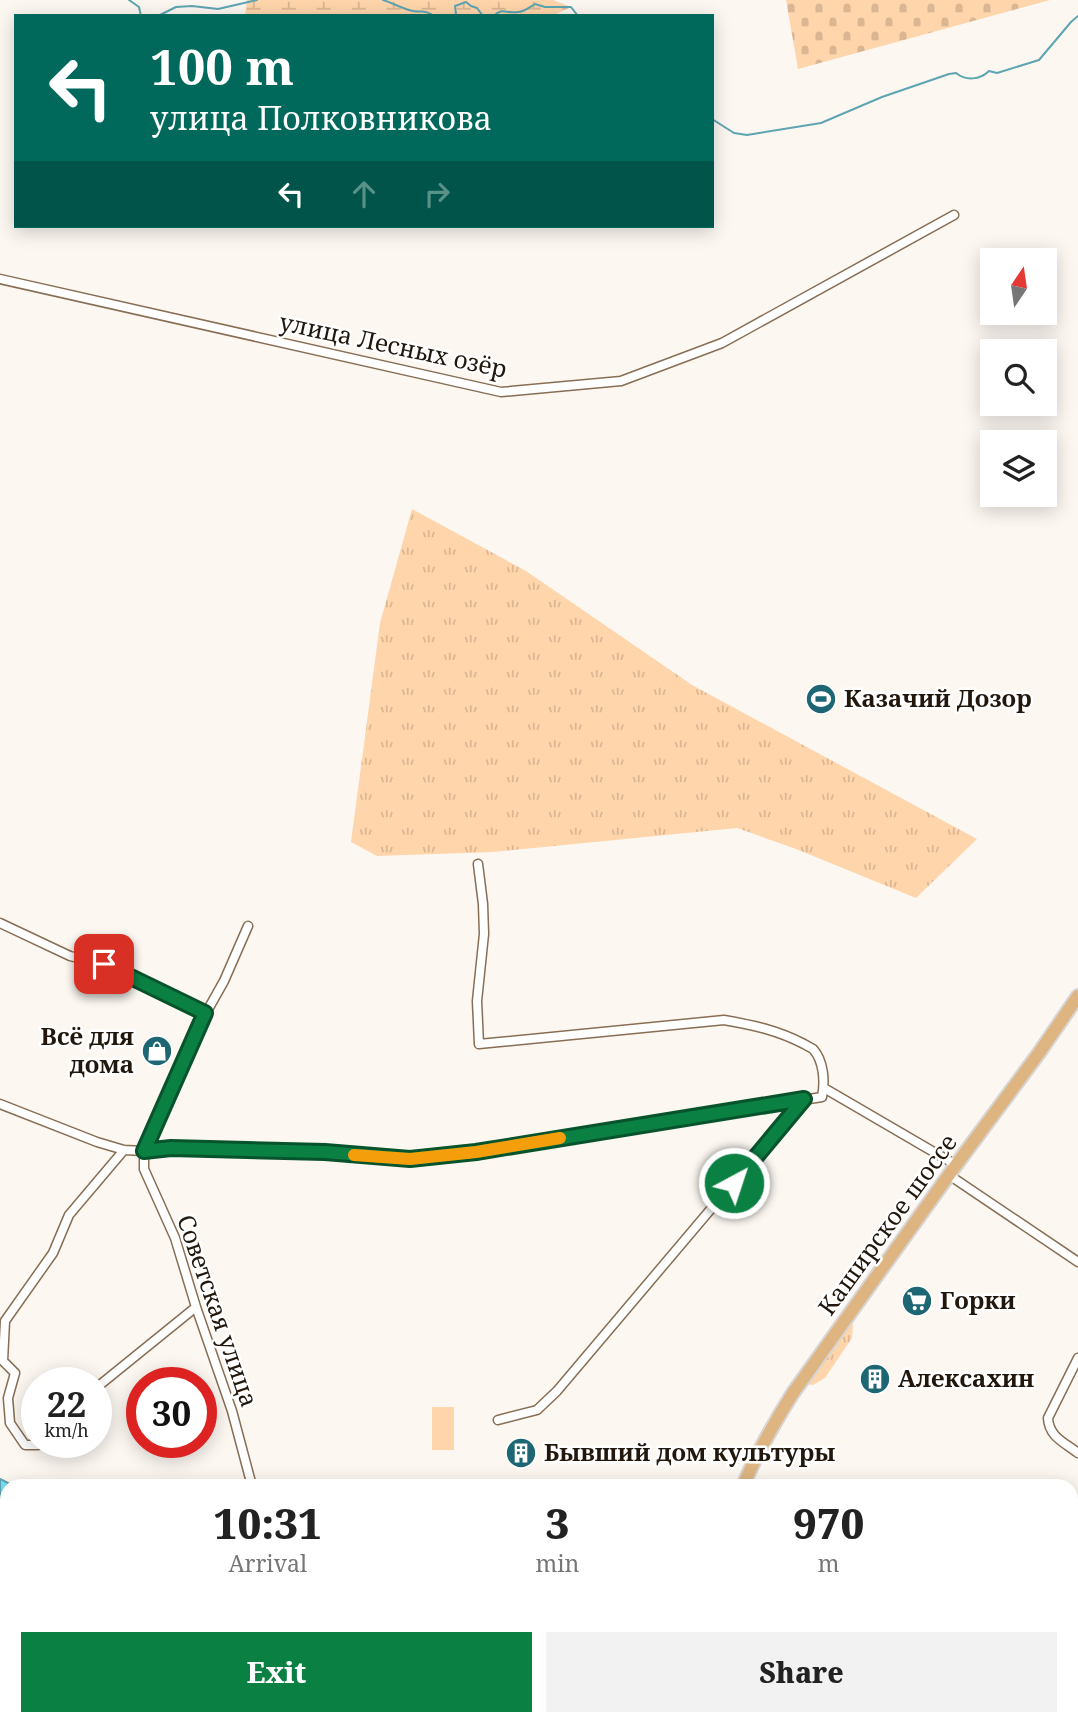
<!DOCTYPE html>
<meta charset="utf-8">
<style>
:root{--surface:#fff;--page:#f2f2f2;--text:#222;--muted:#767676;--accent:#0b8043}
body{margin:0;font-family:"Noto Serif",serif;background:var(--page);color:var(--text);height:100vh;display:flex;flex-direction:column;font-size:26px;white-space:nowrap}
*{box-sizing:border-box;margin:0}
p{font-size:23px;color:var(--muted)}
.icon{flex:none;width:38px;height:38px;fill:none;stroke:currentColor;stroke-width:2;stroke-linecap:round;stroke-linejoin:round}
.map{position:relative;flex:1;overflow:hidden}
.drawer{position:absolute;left:0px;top:1479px;width:1078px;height:247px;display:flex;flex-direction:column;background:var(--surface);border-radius:21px 21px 0 0;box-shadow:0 4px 18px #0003}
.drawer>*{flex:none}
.banner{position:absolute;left:14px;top:14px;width:700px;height:214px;border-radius:0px;box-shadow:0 4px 18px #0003;background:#00695c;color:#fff;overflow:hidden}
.needle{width:46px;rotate:13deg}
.controls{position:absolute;left:980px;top:248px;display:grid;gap:14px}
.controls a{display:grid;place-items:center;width:77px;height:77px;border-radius:0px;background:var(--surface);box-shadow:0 4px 18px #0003;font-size:35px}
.speed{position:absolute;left:21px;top:1367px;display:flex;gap:14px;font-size:35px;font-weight:700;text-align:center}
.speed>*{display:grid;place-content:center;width:91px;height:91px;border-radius:50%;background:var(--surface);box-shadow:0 4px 18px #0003;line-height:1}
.speed small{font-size:18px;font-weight:400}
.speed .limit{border:10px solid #d22;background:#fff;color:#111}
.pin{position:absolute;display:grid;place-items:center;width:60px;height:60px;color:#fff;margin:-30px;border-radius:14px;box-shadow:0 4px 10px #0006}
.me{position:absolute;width:77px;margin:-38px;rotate:40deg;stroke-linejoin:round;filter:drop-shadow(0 0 5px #0008)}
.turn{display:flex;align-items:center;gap:24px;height:147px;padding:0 21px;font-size:32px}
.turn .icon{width:91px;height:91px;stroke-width:2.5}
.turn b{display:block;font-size:49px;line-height:60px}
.lanes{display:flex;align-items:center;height:66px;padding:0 21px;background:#0003;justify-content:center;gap:35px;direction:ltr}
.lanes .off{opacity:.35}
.eta{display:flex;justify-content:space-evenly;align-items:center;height:119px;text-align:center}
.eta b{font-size:42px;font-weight:800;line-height:49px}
.primary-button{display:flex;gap:14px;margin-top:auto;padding:14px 21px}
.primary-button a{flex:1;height:80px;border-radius:0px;background:var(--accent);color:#fff;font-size:28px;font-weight:800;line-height:80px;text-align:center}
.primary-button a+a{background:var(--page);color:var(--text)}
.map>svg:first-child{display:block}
.grass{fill:url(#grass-tufts)}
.forest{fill:url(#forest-firs)}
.wetland{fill:url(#wetland-marsh)}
.cemetery{fill:url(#cemetery-stones)}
.pitch{fill:#ffd5ab}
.water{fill:url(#water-waves);stroke:#5ea5b2;stroke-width:2}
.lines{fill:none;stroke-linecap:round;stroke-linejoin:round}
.stream{stroke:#5ea5b2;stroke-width:2}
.minor-casing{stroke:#876e54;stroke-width:11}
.primary-casing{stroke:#d7d5d3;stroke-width:16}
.minor{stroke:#fff;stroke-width:8}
.primary{stroke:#deb581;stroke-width:12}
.route-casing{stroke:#07532c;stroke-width:18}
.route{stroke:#0b8043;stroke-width:12}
.slow{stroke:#f59e0b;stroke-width:12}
.labels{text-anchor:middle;stroke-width:5;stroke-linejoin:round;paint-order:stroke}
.street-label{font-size:24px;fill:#21170d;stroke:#fff}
.poi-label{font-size:24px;font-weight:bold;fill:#21170d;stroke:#fff;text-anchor:start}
</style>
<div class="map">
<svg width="1078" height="1725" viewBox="0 0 1078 1725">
<defs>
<pattern id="grass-tufts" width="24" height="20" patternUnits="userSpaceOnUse" patternTransform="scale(1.75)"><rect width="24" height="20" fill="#ffd5ab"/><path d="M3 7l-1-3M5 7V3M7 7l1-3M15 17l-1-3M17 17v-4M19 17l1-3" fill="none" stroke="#dab692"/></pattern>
<pattern id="forest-firs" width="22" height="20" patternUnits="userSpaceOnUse" patternTransform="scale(1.75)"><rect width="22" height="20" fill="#ffd5ab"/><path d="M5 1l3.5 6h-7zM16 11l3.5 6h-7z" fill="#dab692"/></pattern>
<pattern id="wetland-marsh" width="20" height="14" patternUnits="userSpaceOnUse" patternTransform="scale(1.75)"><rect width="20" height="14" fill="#ffd5ab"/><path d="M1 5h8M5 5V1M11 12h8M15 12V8" fill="none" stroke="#dab692"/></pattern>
<pattern id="cemetery-stones" width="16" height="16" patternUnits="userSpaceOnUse" patternTransform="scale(1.75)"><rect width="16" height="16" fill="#ffd5ab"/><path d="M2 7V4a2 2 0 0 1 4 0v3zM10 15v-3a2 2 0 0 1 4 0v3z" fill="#dab692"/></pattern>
<pattern id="water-waves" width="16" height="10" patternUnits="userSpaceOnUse" patternTransform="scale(1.75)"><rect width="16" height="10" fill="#78e2f9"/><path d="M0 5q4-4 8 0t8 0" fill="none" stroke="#68c1d4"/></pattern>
</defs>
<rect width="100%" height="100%" fill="#fcf7f1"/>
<!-- grass -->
<path class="grass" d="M412 509 526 571 692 685 977 839 916 898 796 849 737 828 493 852 377 856 351 842 380 623Z
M851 1322 853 1325 852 1338 825 1378 813 1385 807 1384Z"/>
<!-- forest -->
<path class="forest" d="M797 1718 906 1719 911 1725H791Z"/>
<!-- wetland -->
<path class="wetland" d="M247 0H553L571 7 552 16H245Z"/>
<!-- cemetery -->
<path class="cemetery" d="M786 0H1050L798 69Z"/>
<!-- pitch -->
<path class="pitch" d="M432 1407H454V1450H432Z"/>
<!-- water -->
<path class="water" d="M0 1479 14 1486H7V1571L0 1568Z
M169 1719H253L255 1725H172Z"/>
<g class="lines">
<!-- stream -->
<path class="stream" d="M129 0 139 7 141 16
M383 0C393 3 403 9 413 11 421 13 422 9 431 14L430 16
M158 16 176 7 192 6 218 9 257 0
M453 16 456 14 455 6 466 2 471 6 477 8 483 16
M494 16C502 7 506 14 518 12 524 12 530 7 535 4L545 7H571L578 16
M712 119 734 133 747 135 821 123 882 97 949 74 956 73C966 81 980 80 989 71L997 73 1039 60 1071 22 1078 16"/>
<!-- minor casing -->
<g class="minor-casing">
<path id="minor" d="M0 279 501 392 621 381 722 343 954 215
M0 923 70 956 104 964 206 1013
M248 926 224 981 206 1013 144 1151V1169L175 1238 196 1307 232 1411 252 1486
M824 1088 956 1165
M0 1104 97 1142 124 1150 144 1151 171 1148 325 1152 410 1159 476 1152 822 1097C825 1082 824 1061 813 1049 813 1049 804 1044 804 1044 777 1030 753 1025 724 1020L479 1044 477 1001 484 934 483 904 478 864
M949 1175 1078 1262
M1078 1358 1048 1418C1049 1437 1064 1442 1078 1453
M96 1388 196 1307
M498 1420 537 1410 557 1391 804 1099
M39 1442 38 1445H25L10 1423 8 1398 15 1373 3 1361 5 1321 53 1253 69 1215 124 1150
M283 1725 284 1718"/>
</g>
<!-- primary casing -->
<g class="primary-casing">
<path id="primary" d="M743 1486C757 1453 774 1423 793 1393L956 1165 1039 1053 1078 996
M679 1725 681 1718"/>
</g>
<!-- minor -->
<use href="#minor" class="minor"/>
<!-- primary -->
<use href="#primary" class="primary"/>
</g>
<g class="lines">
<!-- route casing -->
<g class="route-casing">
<path id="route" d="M104 964 205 1013 144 1151 171 1148 325 1152 410 1159 476 1152 804 1099 734 1183"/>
</g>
<!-- route -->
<use href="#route" class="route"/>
<!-- slow -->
<path class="slow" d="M354 1155 410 1159 476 1152 560 1138"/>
</g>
<!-- icons -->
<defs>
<g id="stadium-disc" transform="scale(1.575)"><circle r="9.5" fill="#1d6673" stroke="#fff"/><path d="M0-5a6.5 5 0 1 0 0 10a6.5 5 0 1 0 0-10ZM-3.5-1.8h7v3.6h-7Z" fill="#fff"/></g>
<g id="shop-disc" transform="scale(1.575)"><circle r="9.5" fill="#1d6673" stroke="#fff"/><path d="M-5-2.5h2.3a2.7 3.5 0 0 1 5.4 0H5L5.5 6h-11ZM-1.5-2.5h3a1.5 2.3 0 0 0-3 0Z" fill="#fff"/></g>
<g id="supermarket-disc" transform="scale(1.575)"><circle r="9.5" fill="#1d6673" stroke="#fff"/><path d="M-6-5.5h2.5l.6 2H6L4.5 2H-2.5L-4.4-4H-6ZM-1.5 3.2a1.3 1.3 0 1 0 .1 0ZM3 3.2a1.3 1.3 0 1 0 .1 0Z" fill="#fff"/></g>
<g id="building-disc" transform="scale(1.575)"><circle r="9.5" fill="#1d6673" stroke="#fff"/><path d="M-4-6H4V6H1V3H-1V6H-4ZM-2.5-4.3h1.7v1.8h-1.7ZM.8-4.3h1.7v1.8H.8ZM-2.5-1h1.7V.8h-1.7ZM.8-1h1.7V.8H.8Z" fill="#fff"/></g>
</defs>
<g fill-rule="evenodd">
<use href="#stadium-disc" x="821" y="699"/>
<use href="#shop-disc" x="157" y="1051"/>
<use href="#supermarket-disc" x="917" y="1301"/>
<use href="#building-disc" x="875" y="1379"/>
<use href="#building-disc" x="521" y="1453"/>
</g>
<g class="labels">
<!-- street labels -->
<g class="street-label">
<text transform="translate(393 346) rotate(12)" y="8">улица Лесных озёр</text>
<text transform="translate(888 1225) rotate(-54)" y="8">Каширское шоссе</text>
<text transform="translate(217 1311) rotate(71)" y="8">Советская улица</text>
</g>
<!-- poi labels -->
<g class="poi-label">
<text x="844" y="707">Казачий Дозор</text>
<text x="134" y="1045" text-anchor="end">Всё для<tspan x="134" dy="28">дома</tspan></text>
<text x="940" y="1309">Горки</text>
<text x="898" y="1387">Алексахин</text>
<text x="544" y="1461">Бывший дом культуры</text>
</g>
</g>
</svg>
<div class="controls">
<a><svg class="needle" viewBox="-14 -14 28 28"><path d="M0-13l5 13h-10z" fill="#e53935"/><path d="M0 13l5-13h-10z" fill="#767676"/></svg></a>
<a><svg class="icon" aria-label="search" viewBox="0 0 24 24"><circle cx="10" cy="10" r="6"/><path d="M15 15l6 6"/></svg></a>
<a><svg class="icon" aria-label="layers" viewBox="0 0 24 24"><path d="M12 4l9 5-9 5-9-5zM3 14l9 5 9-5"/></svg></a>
</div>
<div class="speed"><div>22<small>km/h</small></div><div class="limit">30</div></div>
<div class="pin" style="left:104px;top:964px;background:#d93025"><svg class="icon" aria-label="arrive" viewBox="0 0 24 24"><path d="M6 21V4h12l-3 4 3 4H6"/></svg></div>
<svg class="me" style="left:734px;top:1183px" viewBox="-20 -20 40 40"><circle r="17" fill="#0b8043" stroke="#fff" stroke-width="3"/><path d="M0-11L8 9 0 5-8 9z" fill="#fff"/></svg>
<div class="banner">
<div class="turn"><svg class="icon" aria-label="left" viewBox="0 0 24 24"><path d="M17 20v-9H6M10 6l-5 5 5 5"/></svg><div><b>100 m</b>улица Полковникова</div></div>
<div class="lanes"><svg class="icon" aria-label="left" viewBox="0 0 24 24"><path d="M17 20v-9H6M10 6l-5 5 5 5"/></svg><svg class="icon off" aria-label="ahead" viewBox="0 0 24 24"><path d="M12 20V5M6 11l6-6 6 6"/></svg><svg class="icon off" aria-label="right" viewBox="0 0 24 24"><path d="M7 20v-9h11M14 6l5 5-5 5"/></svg></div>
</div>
<section class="drawer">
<div class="eta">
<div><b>10:31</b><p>Arrival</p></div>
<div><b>3</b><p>min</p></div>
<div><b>970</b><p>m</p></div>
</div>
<div class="primary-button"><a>Exit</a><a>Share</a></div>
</section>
</div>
